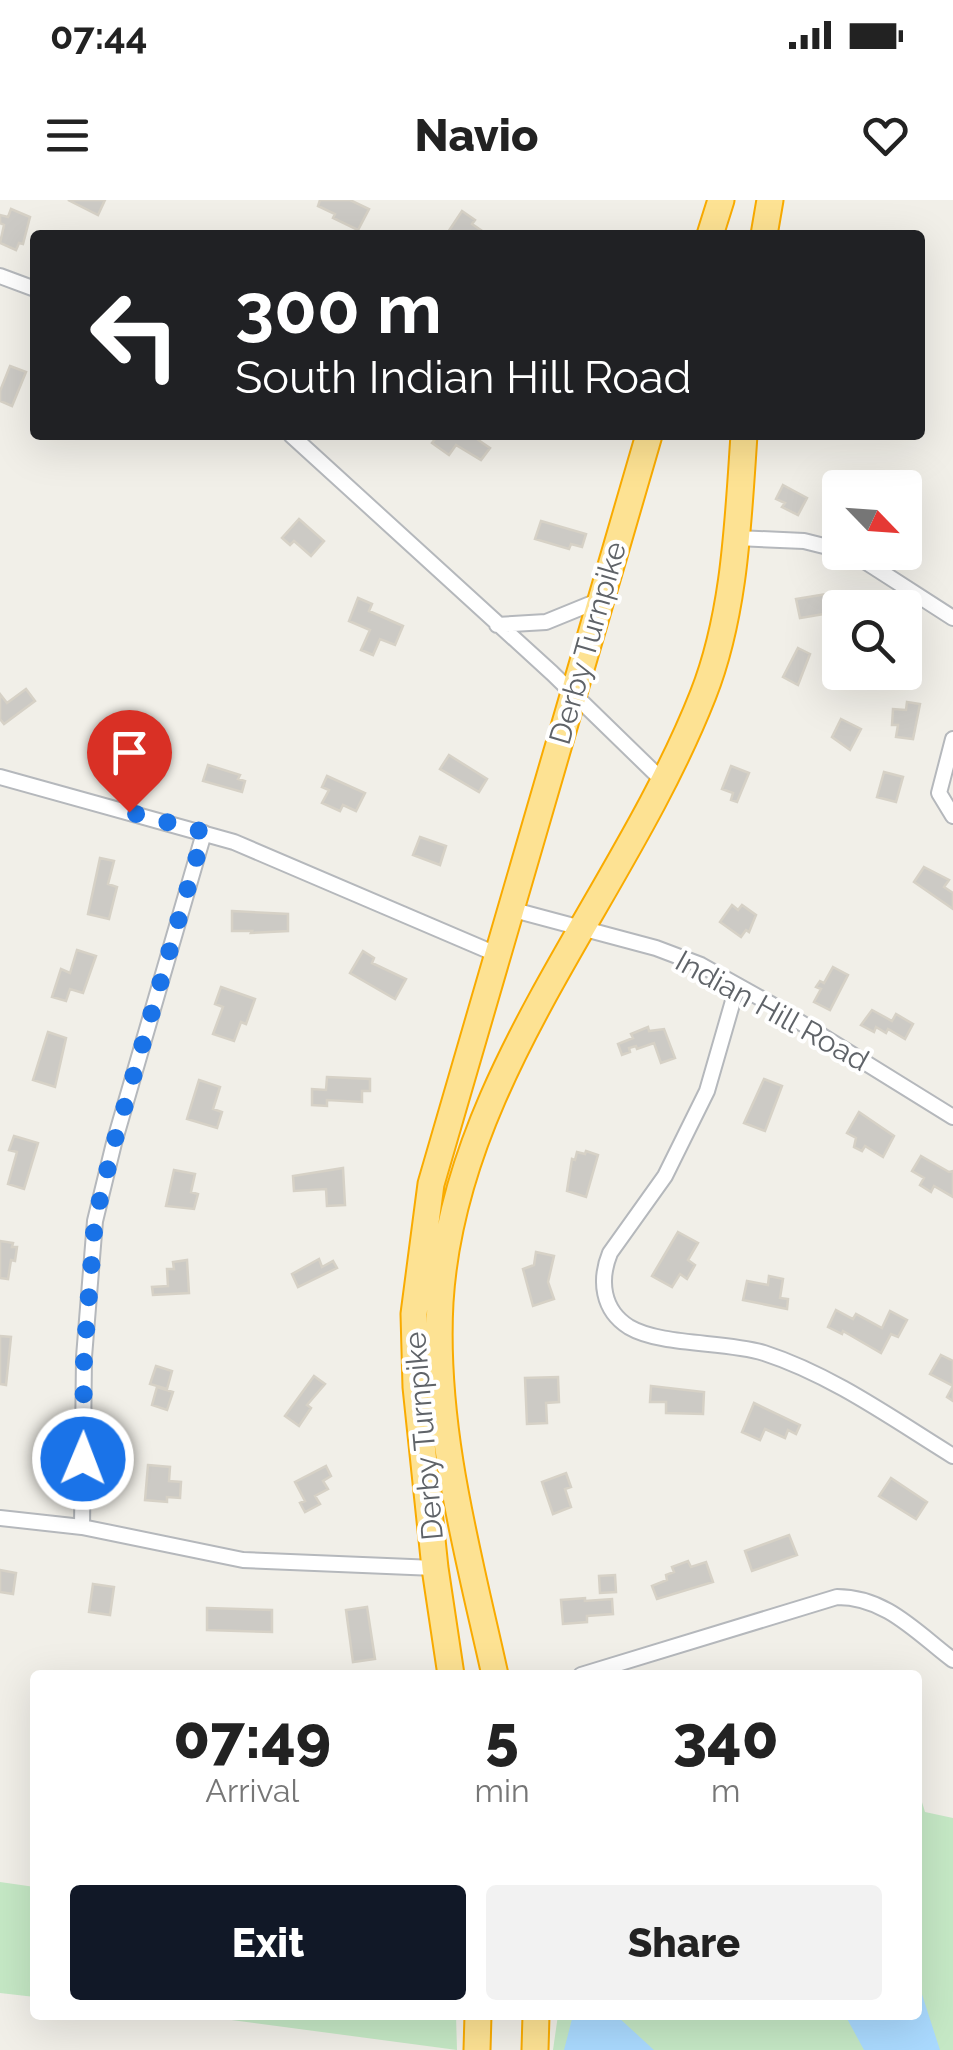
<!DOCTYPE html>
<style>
:root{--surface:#fff;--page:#f2f2f2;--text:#222;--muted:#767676;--accent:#111827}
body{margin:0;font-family:Raleway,sans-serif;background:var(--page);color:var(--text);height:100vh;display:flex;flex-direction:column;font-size:38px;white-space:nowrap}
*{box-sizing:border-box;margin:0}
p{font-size:32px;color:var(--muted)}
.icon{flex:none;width:55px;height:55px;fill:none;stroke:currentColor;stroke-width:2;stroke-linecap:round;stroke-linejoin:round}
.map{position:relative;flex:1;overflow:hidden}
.details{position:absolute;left:30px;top:1470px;width:892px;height:350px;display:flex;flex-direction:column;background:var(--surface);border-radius:10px;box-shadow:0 10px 40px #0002}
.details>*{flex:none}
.hud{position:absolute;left:30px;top:30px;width:895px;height:210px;border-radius:10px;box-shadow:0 10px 40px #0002;background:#202124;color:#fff;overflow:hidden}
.needle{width:65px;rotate:115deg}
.controls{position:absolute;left:822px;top:270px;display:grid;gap:20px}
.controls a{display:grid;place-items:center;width:100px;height:100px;border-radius:10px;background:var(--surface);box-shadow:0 10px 40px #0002;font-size:50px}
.pin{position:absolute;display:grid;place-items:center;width:85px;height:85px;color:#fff;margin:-102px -42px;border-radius:50% 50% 50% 0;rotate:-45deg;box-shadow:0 0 10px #0007}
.pin .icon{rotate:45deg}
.me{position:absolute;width:110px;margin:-55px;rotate:1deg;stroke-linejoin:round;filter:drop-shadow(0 0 8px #0008)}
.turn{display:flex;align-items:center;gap:35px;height:210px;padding:0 40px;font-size:45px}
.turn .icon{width:130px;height:130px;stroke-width:2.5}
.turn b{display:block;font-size:70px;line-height:85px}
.eta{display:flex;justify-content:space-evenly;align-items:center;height:170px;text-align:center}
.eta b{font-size:60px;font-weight:800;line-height:70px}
.button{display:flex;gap:20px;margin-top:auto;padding:20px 40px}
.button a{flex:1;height:115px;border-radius:10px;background:var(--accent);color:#fff;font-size:40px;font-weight:800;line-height:115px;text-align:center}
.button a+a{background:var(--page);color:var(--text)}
.status{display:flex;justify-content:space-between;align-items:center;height:70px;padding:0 50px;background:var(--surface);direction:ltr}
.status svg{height:28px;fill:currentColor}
header{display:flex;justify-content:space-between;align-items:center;height:130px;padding:0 40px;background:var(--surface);font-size:45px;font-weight:800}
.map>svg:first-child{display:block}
.green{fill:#c5e8c5}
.water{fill:#aadaff}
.building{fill:#cccac5;stroke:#d6d1c6;stroke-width:2.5}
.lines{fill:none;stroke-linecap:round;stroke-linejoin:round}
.street-casing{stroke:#b5b8bc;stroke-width:18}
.highway-casing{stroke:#f9ab00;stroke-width:29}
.street{stroke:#fff;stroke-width:14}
.highway{stroke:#fde293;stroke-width:25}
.route{stroke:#1a73e8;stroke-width:18;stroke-dasharray:0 32.4}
.labels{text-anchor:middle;stroke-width:8;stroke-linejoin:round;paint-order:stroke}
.street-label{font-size:30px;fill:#5f6368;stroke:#fff}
</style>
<div class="status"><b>07:44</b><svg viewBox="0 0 49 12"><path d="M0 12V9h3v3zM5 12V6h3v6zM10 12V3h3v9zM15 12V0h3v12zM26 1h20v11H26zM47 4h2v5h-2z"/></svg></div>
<header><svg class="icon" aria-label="menu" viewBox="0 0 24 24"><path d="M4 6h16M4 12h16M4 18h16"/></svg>Navio<svg class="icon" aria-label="heart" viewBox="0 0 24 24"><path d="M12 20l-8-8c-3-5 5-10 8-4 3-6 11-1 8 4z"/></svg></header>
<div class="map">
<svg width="953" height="1850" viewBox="0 0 953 1850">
<rect width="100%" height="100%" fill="#f1efe8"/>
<!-- green -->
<path class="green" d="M918 1589 925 1612 953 1618V1850H553L558 1815H918Z
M0 1682 35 1687V1797L0 1793Z
M194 1815H456L457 1850Z"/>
<!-- water -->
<path class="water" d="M918 1782 940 1850H864L845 1815H918Z
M573 1815 618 1817 654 1850H564Z"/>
<!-- building -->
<path class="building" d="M68 0H105L98 15Z
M320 0H350L369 9 358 30 333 18 335 14 318 6Z
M11 9 30 17 23 44 19 43 16 50 0 43 4 25 0 23V15L8 17Z
M462 11 475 20 472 24 488 35H453L448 32Z
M10 166 26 172 12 206 0 201V191Z
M438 235H471L490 248 481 260 456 245 449 255 432 243Z
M783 285 807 298 798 315 782 307 785 303 776 299Z
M299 319 324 341 311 356 294 341 290 345 282 338Z
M541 321 586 334 582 347 571 344 569 349 535 339Z
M833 393 836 412 800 418 796 399Z
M358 398 372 404 369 411 403 426 395 445 380 439 373 455 361 450 370 430 349 421Z
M798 448 810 454 798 485 783 477Z
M26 489 35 501 4 524 0 519V494L7 503Z
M907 502 920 504 913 539 896 537 898 525H892L893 509 906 510Z
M841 519 861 529 850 550 832 537Z
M106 535 133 542 134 537 144 539 142 544 146 545 141 565 101 555Z
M449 555 487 579 479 592 440 569Z
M208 565 240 575 238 579 245 581 242 592 203 581Z
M731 566 749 573 737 602 731 600 733 593 722 589Z
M884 572 903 577 896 602 877 597Z
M327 576 365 593 356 611 343 605 340 611 322 603 329 590 322 587Z
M420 637 446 646 440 665 413 655Z
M100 658 114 661 108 684 117 687 109 719 88 714Z
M924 667 949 680 944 687 953 693V709L914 682Z
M732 705 738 710 742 705 756 715 749 732 746 730 741 737 720 722Z
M232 711 288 714V731L251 733 252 731H232Z
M77 750 96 756 83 793 70 789 66 801 52 797 61 769 70 773Z
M363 751 374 758 372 763 406 779 395 799 350 773Z
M833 767 848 775 830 810 814 802 821 789 816 787 820 781 824 783Z
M221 787 255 799 246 824 241 822 234 841 213 834 223 807 215 804Z
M872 810 892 821 896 814 913 824 905 839 888 829 886 833 876 827 874 832 861 825Z
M648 827 649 831 664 829 675 858 661 863 654 843 637 849 636 846 629 848 630 852 622 855 618 844 633 838 631 834Z
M48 832 66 838 55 887 33 880Z
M327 877 370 879V891H362V902L327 900V906L312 905V889L326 890Z
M764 879 782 886 765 931 744 923Z
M199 880 220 887 213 909 222 912 217 928 187 919Z
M859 912 894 936 883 957 865 946 862 951 854 947 856 938 847 933Z
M14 936 38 943 24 989 8 984 17 952 9 950Z
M586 951 598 955 586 997 567 991 572 959 575 960 577 952 585 954Z
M921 956 949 972 953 971V997L934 986 931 992 920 985 924 978 912 971Z
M343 968 345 1005 327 1006 326 989 294 991 293 976Z
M174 970 195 974 191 992 198 994 194 1009 166 1006Z
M678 1032 698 1043 688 1060 695 1065 687 1079 680 1074 672 1087 652 1076Z
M0 1041 13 1043 12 1047H17L15 1061 11 1060 8 1079 0 1078Z
M536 1052 554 1056 548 1082 554 1099 533 1106 523 1069 534 1065Z
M319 1059 322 1067 333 1061 337 1068 298 1087 292 1074Z
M187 1060 189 1093 153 1095 152 1087 168 1086 167 1069H174L173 1062Z
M769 1076 783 1079 780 1098 788 1099 787 1109 743 1100 747 1081 768 1085Z
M836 1110 853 1119 856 1114 882 1128 890 1111 907 1120 898 1137 891 1134 881 1153 843 1131 842 1134 828 1127Z
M0 1136 11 1137 6 1185 0 1184Z
M941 1155 953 1161V1201L947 1197 953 1186 930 1174Z
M156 1166 172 1171 167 1189 150 1184Z
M314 1176 325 1184 307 1205 311 1208 299 1226 285 1216Z
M558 1177 559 1202 546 1203 547 1223 527 1224 525 1178Z
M651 1186 704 1192 703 1214 666 1213V1202H650Z
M157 1187 173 1192 167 1210 152 1205Z
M754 1203 800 1225 796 1234 788 1230 785 1238 765 1229 760 1240 742 1232Z
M148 1265 170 1267 169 1281 181 1282 180 1298 167 1297V1302L145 1300Z
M326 1266 331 1276 323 1281 328 1289 315 1296 320 1304 305 1312 300 1303 305 1301 295 1282Z
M566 1273 571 1287 565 1289 571 1307 553 1314 542 1282Z
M891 1278 927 1302 916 1319 879 1296Z
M789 1335 797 1355 752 1371 745 1351Z
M688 1361 691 1367 706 1362 713 1382 657 1399 652 1386 667 1380 666 1375 674 1372 672 1367Z
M0 1370 16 1373 13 1394 0 1392Z
M615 1375 616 1392 600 1393 599 1376Z
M93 1384 114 1387 110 1415 89 1412Z
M585 1398V1401L612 1399 613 1414 587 1416V1422L563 1424 561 1400Z
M367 1407 375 1459 353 1462 346 1410Z
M207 1408 272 1410V1432L207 1430Z"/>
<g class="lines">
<!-- street casing -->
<g class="street-casing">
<path id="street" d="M0 76 35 89
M291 235 552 473 662 580
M737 338 804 341 840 350
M845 352 866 362 953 418
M497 425 546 422 600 400
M953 539 939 593 953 616
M0 577 234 642 496 754
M510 709 656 748 701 765 769 803 953 917
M737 787 707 891 665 976 610 1053C599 1080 602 1110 629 1127 661 1146 726 1141 764 1153 832 1175 893 1219 953 1256
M0 1318 82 1327 243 1360 435 1368
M82 1327 84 1157 95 1021 114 943 204 633
M581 1475 837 1397C886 1397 916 1432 953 1460"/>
</g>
<!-- highway casing -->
<g class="highway-casing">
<path id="highway" d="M710 35 721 0
M764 35 770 0
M451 1475 435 1368 416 1187 414 1114 431 984 649 235
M495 1475C468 1353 433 1228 440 1102 454 876 623 698 703 495 735 414 738 322 744 235
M477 1850 478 1815
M535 1850 536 1815"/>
</g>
<!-- street -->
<use href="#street" class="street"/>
<!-- highway -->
<use href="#highway" class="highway"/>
</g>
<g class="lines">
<!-- route -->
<path class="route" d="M83 1259 84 1157 95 1020 114 943 204 632 129 612"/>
</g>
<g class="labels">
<!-- street labels -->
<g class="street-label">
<text transform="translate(588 443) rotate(-74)" y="10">Derby Turnpike</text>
<text transform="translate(772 811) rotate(29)" y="10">Indian Hill Road</text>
<text transform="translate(424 1236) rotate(-95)" y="10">Derby Turnpike</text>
</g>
</g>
</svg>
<div class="controls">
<a><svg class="needle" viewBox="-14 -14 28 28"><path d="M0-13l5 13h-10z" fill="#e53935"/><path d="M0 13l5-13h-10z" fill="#767676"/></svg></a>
<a><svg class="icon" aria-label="search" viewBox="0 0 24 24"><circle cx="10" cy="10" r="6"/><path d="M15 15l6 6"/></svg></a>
</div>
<div class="pin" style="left:129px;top:612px;background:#d93025"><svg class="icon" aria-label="arrive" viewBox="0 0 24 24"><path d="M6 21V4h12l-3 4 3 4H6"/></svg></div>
<svg class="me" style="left:83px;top:1259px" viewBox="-20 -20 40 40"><circle r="17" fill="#1a73e8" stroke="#fff" stroke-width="3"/><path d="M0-11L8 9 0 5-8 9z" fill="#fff"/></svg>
<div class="hud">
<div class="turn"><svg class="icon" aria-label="left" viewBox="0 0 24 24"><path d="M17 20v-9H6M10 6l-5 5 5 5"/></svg><div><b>300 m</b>South Indian Hill Road</div></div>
</div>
<section class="details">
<div class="eta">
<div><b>07:49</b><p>Arrival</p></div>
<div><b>5</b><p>min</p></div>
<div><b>340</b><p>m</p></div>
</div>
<div class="button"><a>Exit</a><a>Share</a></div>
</section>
</div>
